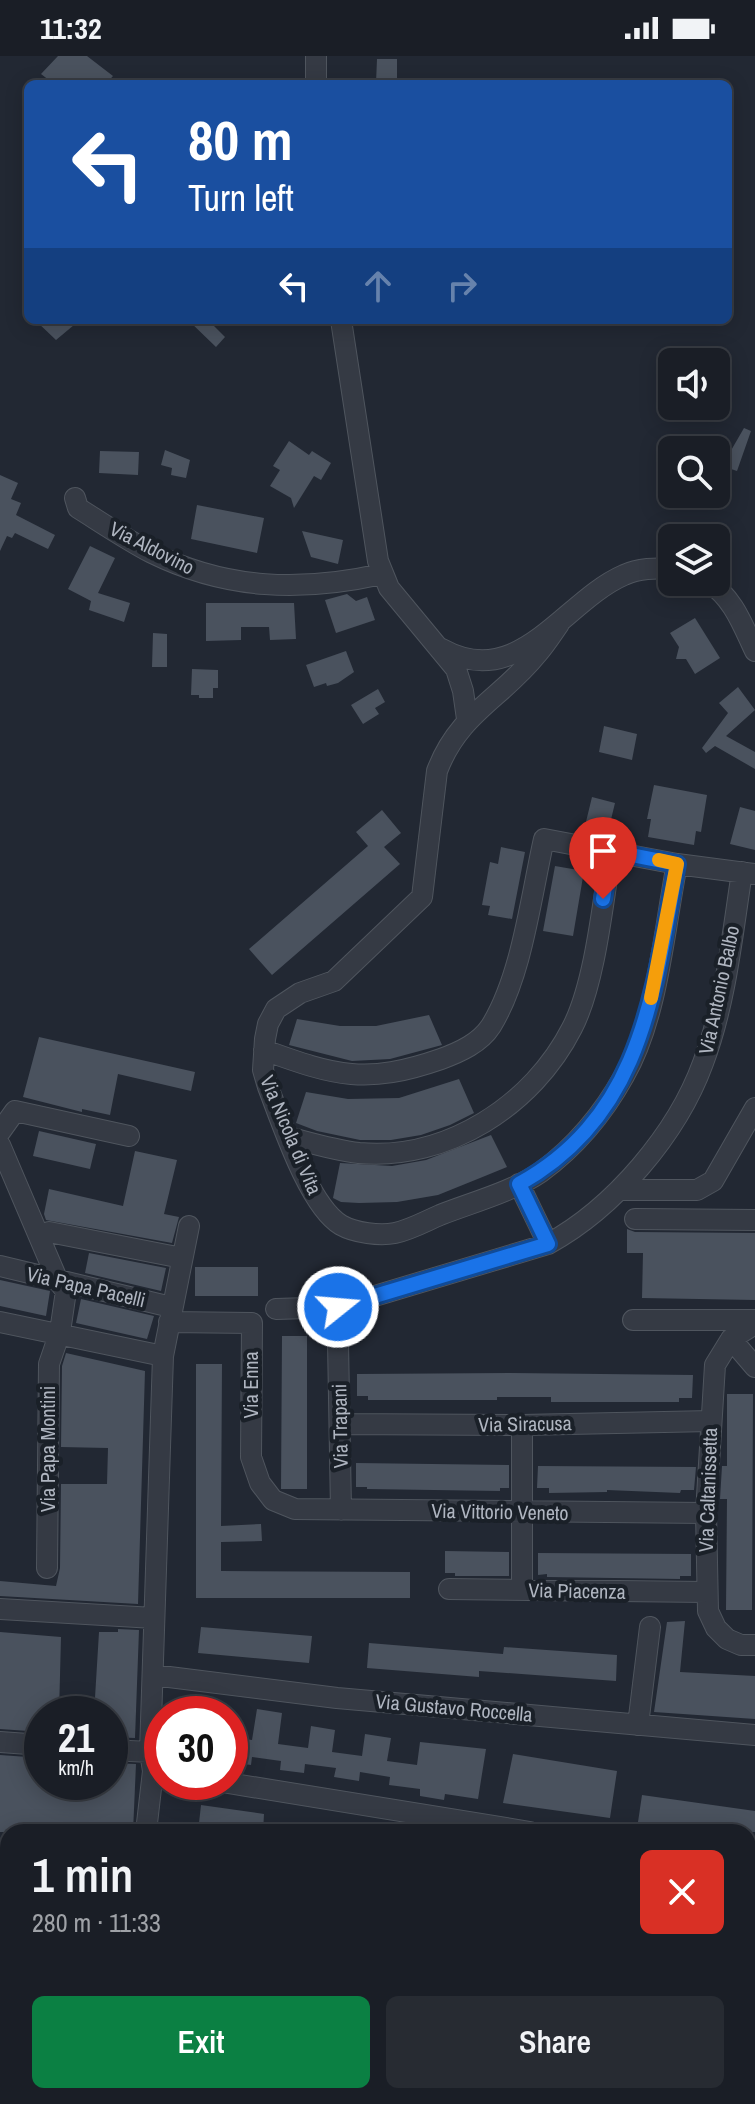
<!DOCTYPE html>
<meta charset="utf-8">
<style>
:root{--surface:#1a1e26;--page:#272b32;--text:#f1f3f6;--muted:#9fa2a7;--line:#383c43;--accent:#0b8043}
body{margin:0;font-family:"Archivo Narrow",sans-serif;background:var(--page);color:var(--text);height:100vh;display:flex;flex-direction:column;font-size:30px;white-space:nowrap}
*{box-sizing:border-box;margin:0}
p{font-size:26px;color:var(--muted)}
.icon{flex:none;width:44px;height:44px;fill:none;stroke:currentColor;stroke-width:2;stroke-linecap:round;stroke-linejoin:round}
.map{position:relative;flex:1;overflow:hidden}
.drawer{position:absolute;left:0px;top:1768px;width:756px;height:280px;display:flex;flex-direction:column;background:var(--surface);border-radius:24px 24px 0 0;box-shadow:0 4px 20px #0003,0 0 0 2px var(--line)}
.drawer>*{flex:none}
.banner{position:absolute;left:24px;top:24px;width:708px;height:244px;border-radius:12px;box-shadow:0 4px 20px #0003,0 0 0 2px var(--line);background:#1a4fa0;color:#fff;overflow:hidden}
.buttons{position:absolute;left:658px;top:292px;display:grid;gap:16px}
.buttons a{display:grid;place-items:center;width:72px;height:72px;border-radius:12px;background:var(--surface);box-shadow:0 4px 20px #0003,0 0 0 2px var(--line);font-size:40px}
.speed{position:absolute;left:24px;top:1640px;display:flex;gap:16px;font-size:40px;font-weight:700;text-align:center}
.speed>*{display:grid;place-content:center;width:104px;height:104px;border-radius:50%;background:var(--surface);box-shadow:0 4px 20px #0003,0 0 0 2px var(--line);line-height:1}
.speed small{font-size:20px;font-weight:400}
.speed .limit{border:12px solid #d22;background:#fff;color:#111}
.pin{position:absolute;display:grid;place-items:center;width:68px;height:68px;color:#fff;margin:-82px -34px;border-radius:50% 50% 50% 0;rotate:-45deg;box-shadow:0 0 8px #0007}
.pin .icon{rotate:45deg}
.me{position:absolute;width:88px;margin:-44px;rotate:73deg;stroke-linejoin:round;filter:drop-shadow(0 0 6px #0008)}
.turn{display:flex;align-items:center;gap:28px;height:168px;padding:0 32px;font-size:36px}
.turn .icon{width:104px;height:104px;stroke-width:2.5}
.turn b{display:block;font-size:56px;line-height:68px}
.lanes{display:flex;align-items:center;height:76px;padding:0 32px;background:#0003;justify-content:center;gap:40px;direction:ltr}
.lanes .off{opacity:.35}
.round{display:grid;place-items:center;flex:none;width:84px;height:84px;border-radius:12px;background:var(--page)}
.head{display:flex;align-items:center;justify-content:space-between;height:136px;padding:0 32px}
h1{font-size:48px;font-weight:600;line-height:60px}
.action{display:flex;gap:16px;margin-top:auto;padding:16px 32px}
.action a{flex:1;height:92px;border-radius:12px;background:var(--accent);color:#fff;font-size:32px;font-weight:600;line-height:92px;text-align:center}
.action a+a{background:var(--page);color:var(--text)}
.status{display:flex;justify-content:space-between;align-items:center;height:56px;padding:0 40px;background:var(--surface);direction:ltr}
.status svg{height:22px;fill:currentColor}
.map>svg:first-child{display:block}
.building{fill:#4a525e}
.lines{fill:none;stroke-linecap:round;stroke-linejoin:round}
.minor-casing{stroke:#4f555e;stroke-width:22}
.minor{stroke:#353a44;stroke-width:20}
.route-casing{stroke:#114b97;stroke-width:20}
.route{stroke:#1a73e8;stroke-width:14}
.slow{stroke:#f59e0b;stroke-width:14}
.labels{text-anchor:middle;stroke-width:8;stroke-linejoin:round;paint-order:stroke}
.street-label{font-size:20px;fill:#afb5c0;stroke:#1a2028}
</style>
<div class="status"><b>11:32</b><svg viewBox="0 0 49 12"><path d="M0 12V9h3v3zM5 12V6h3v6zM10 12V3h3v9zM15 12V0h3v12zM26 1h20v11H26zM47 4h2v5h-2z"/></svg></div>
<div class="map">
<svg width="755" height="2048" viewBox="0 0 755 2048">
<rect width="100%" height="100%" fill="#222833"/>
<!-- building -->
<path class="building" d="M58 0H87L113 20 106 28H54L41 18Z
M377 3H397V23L376 27Z
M35 264H80L56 284Z
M188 264H208L225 281 216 291Z
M744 372 751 375 737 415 722 410Z
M289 385 309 399 312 395 331 407 321 424 314 420 294 452 291 442 270 430 280 414 273 410Z
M165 394 190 404 186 422 171 419 172 412 161 409Z
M100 395 139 396 138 419 99 417Z
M0 419 18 427 11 443 21 447 16 459 55 479 48 493 15 477 12 482 7 480 0 495Z
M197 449 264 462 257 497 191 483Z
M302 475 343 484 338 508 311 501Z
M90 490 115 502 98 537 130 547 124 566 89 554 91 545 68 533Z
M347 538 356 545 367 541 375 564 336 577 325 544Z
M206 547H294L296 583 270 584 269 571H241V584L206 585Z
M695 562 720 602 695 618 686 603H676L679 591 670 577Z
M153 577 167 578V611H152Z
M346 595 354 616 338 627 327 630 326 627 314 631 306 609Z
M192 613 218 614V632H213V642H199V639H191Z
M738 631 755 654 726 680 755 696V713L715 690 706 697 702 692 728 657 719 647Z
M378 633 385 646 375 652 379 658 363 668 351 649Z
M604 670 637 678 632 704 599 696Z
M654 729 707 739 701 776 696 775 694 789 648 781 651 763H647Z
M592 741 615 747 607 780 584 774Z
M740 751 755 755V794L730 788Z
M382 754 401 777 384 791 400 808 272 919 249 893 368 790 356 776Z
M501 791 525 796 512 863 488 859 490 850 482 849 490 806 498 808Z
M555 810 584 815 573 880 543 875Z
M429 959 442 989 390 1003 352 1005 289 989 297 963 340 970H376Z
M39 981 195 1016 191 1035 118 1018 110 1059 82 1053V1056L23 1041Z
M459 1023 474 1057 450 1069 421 1079 391 1084H360L317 1075 296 1067 306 1036 348 1043 399 1042Z
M39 1075 96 1088 90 1113 33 1100Z
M491 1079 507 1111 485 1120 438 1139 397 1146 359 1147 341 1146 333 1142 340 1107 392 1110 426 1104Z
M135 1095 177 1104 164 1158 179 1161 172 1187 46 1164 44 1158 49 1133 123 1150Z
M627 1173 635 1176 755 1177V1244L642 1242 643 1197H627Z
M89 1197 166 1212 161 1235 85 1217Z
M195 1211H258V1240H195Z
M0 1224 50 1235 46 1260 0 1250Z
M81 1243 154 1260 147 1283 76 1267Z
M282 1280H307V1433H281Z
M66 1297 145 1315 138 1548 0 1540V1525L56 1530 60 1512 61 1428H107L108 1392 61 1391 62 1310Z
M196 1308H222L221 1470 261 1468 262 1485 221 1486V1515L410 1516V1542H196Z
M511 1317 693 1319 692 1342H679V1346H551V1341H497V1344H368V1340H357V1318Z
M727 1338H753L752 1554H726L727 1443H720L722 1410H727Z
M356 1407 509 1409V1432H500V1435L367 1433V1431H356Z
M538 1410 696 1411 694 1434H681L680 1437 607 1434V1436L549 1437V1432H537Z
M445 1495 509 1496V1520H455V1517H445Z
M538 1497 691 1498V1520H680V1523L547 1521V1518L538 1519Z
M685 1565 680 1616 755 1620V1663L654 1656 667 1566Z
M201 1571 312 1580 309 1607 198 1597Z
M118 1573 139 1574 135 1682 110 1681V1658H94L99 1576H118Z
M0 1576 61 1581 59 1658H42V1676L0 1673Z
M369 1587 503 1598 504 1591 617 1599 616 1625 479 1615V1621L367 1612Z
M257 1653 282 1657 278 1688 308 1692 311 1670 335 1674 332 1696 362 1700 365 1678 391 1682 387 1705 417 1709 420 1686 486 1693 478 1743 445 1738 444 1744 420 1740V1733L389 1729 390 1721 360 1716 359 1725 334 1721 336 1712 305 1708 304 1717 280 1714 281 1705 252 1701 251 1709 230 1706V1681L252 1684Z
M513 1698 617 1715 610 1762 503 1747Z
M0 1699 42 1702V1726H110V1707L136 1708 133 1776H0Z
M642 1739 755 1755V1776H710L638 1766Z
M201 1749 264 1758 263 1776H198Z"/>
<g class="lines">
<!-- minor casing -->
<g class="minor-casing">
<path id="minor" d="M316 0V28
M341 264 378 505 389 532 456 613 463 635 467 663
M75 442 78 452C102 467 127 484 152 497 227 534 302 536 382 518
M708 526C733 541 743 570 755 595
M559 568C552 578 545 589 537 598 501 643 459 657 437 715L422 841 334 925 300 937 276 953 268 968 265 983 263 1014 268 1031C282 1067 309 1150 341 1169 355 1177 380 1180 395 1177 410 1174 426 1165 440 1159 473 1146 512 1136 541 1116 575 1091 604 1056 624 1020 658 961 664 874 677 808
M442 593C519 636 564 545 624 519 639 512 655 512 672 513
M264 994C336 1020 366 1029 441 1003 460 996 480 987 491 970 522 920 531 840 544 783L677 808 754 818
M0 1076 15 1055 129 1080
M288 1081C311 1087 334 1094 359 1097 447 1105 533 1049 572 972 595 928 603 846 611 795
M0 1089 58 1225 66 1235 60 1276 49 1308 47 1512
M519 1128 548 1188
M621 1134H697L713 1125 755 1052
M635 1163 755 1164
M49 1176 182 1202
M0 1210 171 1251
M276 1253 338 1251 548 1188C614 1152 677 1078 703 1007 726 946 732 880 742 816
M633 1264H755
M0 1266 163 1300
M169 1266 252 1267 251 1401 260 1427 273 1444 295 1453 706 1457
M755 1268 731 1283 715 1309 706 1457 708 1555 716 1572 727 1583 741 1589H755
M731 1283 755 1311
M338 1286 341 1454
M340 1368 522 1369 711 1365
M522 1369V1534
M449 1533 706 1536
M0 1553 154 1562
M153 1619 337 1642 755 1679
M638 1669 650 1571
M0 1686 42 1689
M110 1694 150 1696
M222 1726 530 1776
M146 1776 153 1715 150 1696 163 1300 189 1170
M0 1793H8
M748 1811 755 1812
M748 1973 755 1974
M36 2048 40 2040
M513 2048 514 2040"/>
</g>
<!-- minor -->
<use href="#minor" class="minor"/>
</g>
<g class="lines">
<!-- route casing -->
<g class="route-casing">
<path id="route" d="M338 1251 548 1188 519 1128C644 1059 654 933 677 808L611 795 603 843"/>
</g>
<!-- route -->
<use href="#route" class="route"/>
<!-- slow -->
<path class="slow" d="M651 942 677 808 659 804"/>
</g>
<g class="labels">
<!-- street labels -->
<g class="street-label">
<text transform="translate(152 492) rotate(27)" y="7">Via Aldovino</text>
<text transform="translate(719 934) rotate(-78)" y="7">Via Antonio Balbo</text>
<text transform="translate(291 1079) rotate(67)" y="7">Via Nicola di Vita</text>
<text transform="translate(86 1231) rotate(13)" y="7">Via Papa Pacelli</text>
<text transform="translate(251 1329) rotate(-90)" y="7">Via Enna</text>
<text transform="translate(525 1368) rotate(-1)" y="7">Via Siracusa</text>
<text transform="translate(340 1370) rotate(-91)" y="7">Via Trapani</text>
<text transform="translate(48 1393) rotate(-90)" y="7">Via Papa Montini</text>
<text transform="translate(708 1434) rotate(-88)" y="7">Via Caltanissetta</text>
<text transform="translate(500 1456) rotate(1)" y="7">Via Vittorio Veneto</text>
<text transform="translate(577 1535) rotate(1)" y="7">Via Piacenza</text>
<text transform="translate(454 1652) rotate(5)" y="7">Via Gustavo Roccella</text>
</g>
</g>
</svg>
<div class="buttons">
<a><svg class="icon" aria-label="sound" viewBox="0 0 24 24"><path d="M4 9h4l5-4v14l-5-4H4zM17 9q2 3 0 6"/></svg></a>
<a><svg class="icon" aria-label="search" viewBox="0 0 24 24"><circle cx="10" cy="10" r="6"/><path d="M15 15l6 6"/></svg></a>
<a><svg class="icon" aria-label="layers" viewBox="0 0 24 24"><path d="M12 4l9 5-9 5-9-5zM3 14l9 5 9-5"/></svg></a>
</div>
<div class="speed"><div>21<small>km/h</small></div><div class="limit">30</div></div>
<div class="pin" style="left:603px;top:843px;background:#d93025"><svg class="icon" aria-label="arrive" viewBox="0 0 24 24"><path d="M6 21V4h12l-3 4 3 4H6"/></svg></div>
<svg class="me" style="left:338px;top:1251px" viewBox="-20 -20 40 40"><circle r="17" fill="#1a73e8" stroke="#fff" stroke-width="3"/><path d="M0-11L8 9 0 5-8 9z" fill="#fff"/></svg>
<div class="banner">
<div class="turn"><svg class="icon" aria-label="left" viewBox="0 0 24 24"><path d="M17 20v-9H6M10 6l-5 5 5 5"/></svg><div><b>80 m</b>Turn left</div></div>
<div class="lanes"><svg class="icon" aria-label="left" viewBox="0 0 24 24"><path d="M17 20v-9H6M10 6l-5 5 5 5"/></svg><svg class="icon off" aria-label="ahead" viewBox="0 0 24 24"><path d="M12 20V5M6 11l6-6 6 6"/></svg><svg class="icon off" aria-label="right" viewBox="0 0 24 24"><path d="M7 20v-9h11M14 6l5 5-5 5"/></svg></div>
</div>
<section class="drawer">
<div class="head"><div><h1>1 min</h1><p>280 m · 11:33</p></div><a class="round" style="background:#d93025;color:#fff"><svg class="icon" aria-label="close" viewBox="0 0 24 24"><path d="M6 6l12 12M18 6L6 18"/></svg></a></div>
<div class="action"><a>Exit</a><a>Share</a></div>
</section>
</div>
